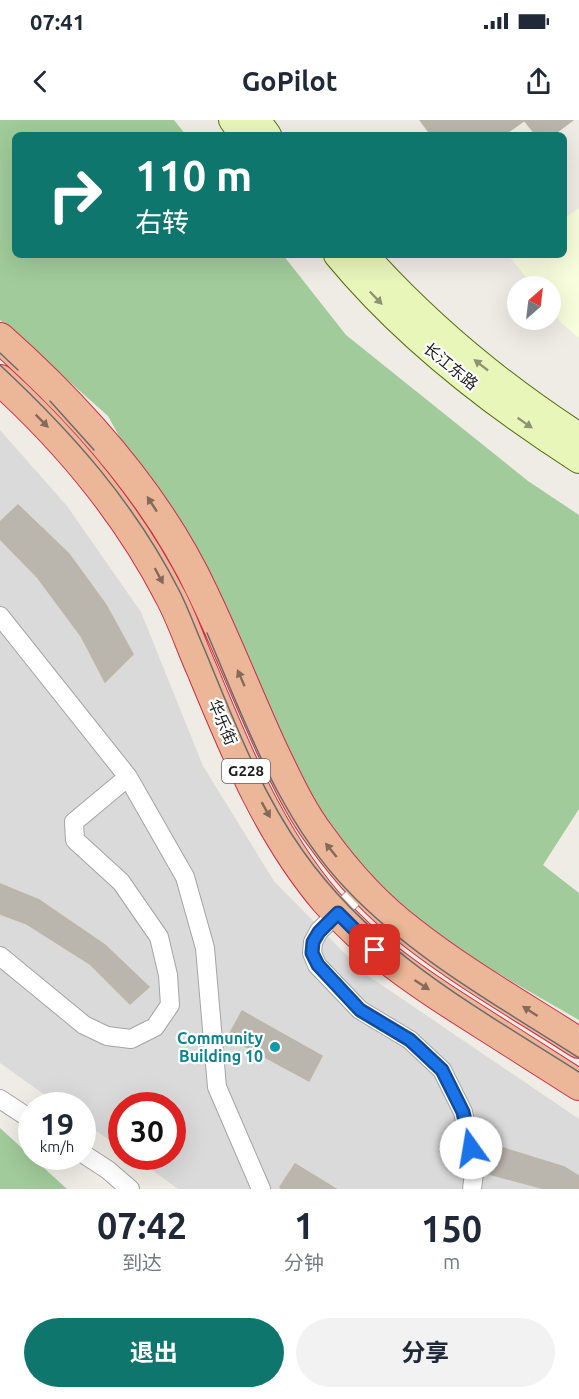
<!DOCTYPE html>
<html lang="zh">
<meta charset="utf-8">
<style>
:root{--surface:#fff;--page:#f2f2f3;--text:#1f2937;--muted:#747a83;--accent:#0f766e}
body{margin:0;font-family:Ubuntu,"Noto Sans SC",sans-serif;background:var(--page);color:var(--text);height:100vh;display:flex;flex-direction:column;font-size:22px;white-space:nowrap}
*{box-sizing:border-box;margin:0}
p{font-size:20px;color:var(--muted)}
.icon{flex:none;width:33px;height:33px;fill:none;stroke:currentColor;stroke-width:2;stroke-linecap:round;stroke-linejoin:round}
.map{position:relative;height:1069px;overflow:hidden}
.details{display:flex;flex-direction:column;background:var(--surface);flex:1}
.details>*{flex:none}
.top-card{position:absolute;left:12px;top:12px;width:555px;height:126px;border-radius:9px;box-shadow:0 6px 24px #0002;background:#0f766e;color:#fff;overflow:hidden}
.needle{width:39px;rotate:28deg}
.fabs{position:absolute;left:507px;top:156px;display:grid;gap:12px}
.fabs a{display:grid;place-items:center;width:54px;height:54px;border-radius:50%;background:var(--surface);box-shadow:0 6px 24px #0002;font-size:30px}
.speed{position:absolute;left:18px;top:972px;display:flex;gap:12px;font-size:30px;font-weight:700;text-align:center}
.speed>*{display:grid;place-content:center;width:78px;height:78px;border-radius:50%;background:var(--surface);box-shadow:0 6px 24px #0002;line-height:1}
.speed small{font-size:15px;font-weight:400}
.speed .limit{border:9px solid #d22;background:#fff;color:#111}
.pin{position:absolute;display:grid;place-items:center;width:51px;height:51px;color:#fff;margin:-26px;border-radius:12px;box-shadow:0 3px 9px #0006}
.me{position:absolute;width:66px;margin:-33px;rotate:347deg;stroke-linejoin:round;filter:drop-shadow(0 0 4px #0008)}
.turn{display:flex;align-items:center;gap:21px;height:126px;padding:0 24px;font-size:27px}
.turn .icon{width:78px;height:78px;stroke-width:2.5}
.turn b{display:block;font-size:42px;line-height:51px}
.eta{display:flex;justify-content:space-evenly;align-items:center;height:102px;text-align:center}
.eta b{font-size:36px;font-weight:700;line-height:42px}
.primary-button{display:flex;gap:12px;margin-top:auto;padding:12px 24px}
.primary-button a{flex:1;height:69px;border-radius:36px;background:var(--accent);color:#fff;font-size:24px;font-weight:700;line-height:69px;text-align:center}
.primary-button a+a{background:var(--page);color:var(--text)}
.status{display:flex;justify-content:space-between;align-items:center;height:42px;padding:0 30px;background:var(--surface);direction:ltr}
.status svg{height:16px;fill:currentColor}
header{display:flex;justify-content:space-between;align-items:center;height:78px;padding:0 24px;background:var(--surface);font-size:27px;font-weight:700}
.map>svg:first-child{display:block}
.residential{fill:#dbdada}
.education{fill:#f8fddd}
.forest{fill:#a1cb9a}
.building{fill:#bab5ad;stroke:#bfb5a7;stroke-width:1.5}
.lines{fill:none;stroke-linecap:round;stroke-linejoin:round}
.minor-casing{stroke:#a4a4a4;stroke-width:20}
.secondary-casing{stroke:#536e0b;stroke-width:28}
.trunk-casing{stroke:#cf2e4a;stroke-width:32}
.minor{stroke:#fff;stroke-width:18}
.secondary{stroke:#e9f6ba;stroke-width:26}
.trunk{stroke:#ecb798;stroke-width:30}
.tram{stroke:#6b6b6b;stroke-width:1.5}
.oneway{fill:#8d9473}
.oneway2{fill:#846a5a}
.route-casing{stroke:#114b97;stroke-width:15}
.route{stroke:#1a73e8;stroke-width:10}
.culture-dot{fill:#0f9aa8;stroke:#fff;stroke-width:2}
.labels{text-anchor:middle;stroke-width:4.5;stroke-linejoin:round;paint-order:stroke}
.shield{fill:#fff;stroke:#616161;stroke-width:1.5}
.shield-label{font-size:15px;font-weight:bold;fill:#1d1d1d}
.street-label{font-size:16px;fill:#1d1d1d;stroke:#fff}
.culture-label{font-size:16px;font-weight:bold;fill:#0d838f;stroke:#fff;text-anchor:end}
</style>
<div class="status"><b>07:41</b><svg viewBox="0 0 49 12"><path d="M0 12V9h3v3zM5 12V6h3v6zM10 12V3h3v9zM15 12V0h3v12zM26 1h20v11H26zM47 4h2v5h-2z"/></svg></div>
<header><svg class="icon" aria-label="back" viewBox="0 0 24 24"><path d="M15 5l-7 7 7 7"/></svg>GoPilot<svg class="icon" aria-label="share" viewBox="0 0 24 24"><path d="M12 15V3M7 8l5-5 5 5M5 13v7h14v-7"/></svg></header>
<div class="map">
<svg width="579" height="1069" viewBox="0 0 579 1069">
<rect width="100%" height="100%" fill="#eeece4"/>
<!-- residential -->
<path class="residential" d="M0 310 67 386 141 492 203 646 274 761 364 853 579 999V1069H178L134 1037 172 1036V986H122L121 1028 83 1002 82 986 59 985 0 943Z"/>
<!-- education -->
<path class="education" d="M579 88V218L561 203 551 189 550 166H533L508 135H564V98Z"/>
<!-- forest -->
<path class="forest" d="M0 0H174L186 15H15V135H283L346 215 528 361 579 395V689L543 745 579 773V900L459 831 365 755 305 677 233 523 108 296 0 200Z
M0 1008 67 1069H0Z"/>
<!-- building -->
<path class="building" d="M420 0H525L504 15H431Z
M524 0H573L553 15H536Z
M18 385 69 434 106 485 133 534 105 562 81 516 38 458 0 419V402Z
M0 764 39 780 105 825 149 867 130 884 90 844 27 804 0 794Z
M242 891 322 936 309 961 228 917Z
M497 1026 564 1047 579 1056V1069H545L489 1054Z
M295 1044 336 1069H282L280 1067Z"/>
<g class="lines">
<!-- minor casing -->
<g class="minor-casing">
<path id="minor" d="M0 496 128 657 185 757 205 828 217 967 261 1069
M364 767 319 811 313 822 312 833 317 845 360 890 410 920 442 950 463 992 475 1045 472 1069
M0 836 84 905 107 916 131 919 155 907 170 885 168 855 159 817 121 762 75 720 74 702 128 657
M0 979 32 1000
M82 1033 108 1050 130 1069"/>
</g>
<!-- secondary casing -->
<g class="secondary-casing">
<path id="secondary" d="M232 0 243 15
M257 0 268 15
M337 135C404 216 490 283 579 340
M365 135C428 205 500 265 579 316"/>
</g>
<!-- trunk casing -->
<g class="trunk-casing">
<path id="trunk" d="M0 218C81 290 157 374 203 473 228 525 249 579 273 631 287 660 301 691 321 717 346 752 377 786 411 812 463 853 523 887 579 923
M0 260C68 322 128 394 170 476 183 500 191 526 202 550 235 630 269 714 326 781 368 829 418 863 472 897 508 920 543 942 579 965"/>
</g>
<!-- minor -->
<use href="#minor" class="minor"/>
<!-- secondary -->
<use href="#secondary" class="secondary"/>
<!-- trunk -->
<use href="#trunk" class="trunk"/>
<!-- tram -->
<path class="tram" d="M0 233 18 250
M0 245C73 313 135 383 180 472 189 490 196 510 204 528 233 598 259 669 303 731 374 832 477 887 579 952
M50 281 94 330
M207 513C245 601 279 700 348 771 414 840 500 887 579 938"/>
</g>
<!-- one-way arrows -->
<defs><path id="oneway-solid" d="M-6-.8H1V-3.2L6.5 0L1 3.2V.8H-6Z" transform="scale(1.5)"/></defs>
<g class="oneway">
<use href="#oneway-solid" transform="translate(376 178) rotate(46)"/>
<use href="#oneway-solid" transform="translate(481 245) rotate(-142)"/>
<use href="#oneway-solid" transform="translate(525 303) rotate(35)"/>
</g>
<g class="oneway2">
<use href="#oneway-solid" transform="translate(42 301) rotate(45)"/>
<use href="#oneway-solid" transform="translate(152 384) rotate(-123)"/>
<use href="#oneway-solid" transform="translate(159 456) rotate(62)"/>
<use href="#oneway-solid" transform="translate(241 558) rotate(-114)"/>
<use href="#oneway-solid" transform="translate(266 690) rotate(61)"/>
<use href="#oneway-solid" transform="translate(331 730) rotate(-129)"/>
<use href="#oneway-solid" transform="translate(422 865) rotate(33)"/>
<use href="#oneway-solid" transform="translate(530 891) rotate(-147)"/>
</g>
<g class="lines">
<!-- route casing -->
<g class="route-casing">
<path id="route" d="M375 830 338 793 319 812 313 822 312 833 318 845 360 890 410 920 442 950 463 992 471 1028"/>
</g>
<!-- route -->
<use href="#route" class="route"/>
</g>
<!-- markers -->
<circle class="culture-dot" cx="275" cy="927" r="6"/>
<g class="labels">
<!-- shield labels -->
<rect class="shield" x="222" y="639" width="48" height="24" rx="4.5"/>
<g class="shield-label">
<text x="246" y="656">G228</text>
</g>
<!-- street labels -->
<g class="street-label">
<text transform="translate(451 246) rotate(39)" y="6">长江东路</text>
<text transform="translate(223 602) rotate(67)" y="6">华乐街</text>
</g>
<!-- culture labels -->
<g class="culture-label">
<text x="263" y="924">Community<tspan x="263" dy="18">Building 10</tspan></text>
</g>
</g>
</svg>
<div class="fabs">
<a><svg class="needle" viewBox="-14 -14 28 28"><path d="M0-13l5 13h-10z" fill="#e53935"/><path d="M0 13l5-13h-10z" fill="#747a83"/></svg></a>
</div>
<div class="speed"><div>19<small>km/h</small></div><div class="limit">30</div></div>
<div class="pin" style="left:375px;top:830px;background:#d93025"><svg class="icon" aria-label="arrive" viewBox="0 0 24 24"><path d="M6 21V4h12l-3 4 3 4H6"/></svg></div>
<svg class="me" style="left:471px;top:1028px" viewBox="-20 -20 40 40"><circle r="19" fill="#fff"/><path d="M0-13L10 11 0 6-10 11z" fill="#1a73e8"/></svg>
<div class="top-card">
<div class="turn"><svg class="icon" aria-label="right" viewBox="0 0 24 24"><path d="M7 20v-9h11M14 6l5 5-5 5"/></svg><div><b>110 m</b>右转</div></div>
</div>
</div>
<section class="details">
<div class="eta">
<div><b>07:42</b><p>到达</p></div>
<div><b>1</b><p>分钟</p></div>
<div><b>150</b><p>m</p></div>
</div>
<div class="primary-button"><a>退出</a><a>分享</a></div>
</section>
